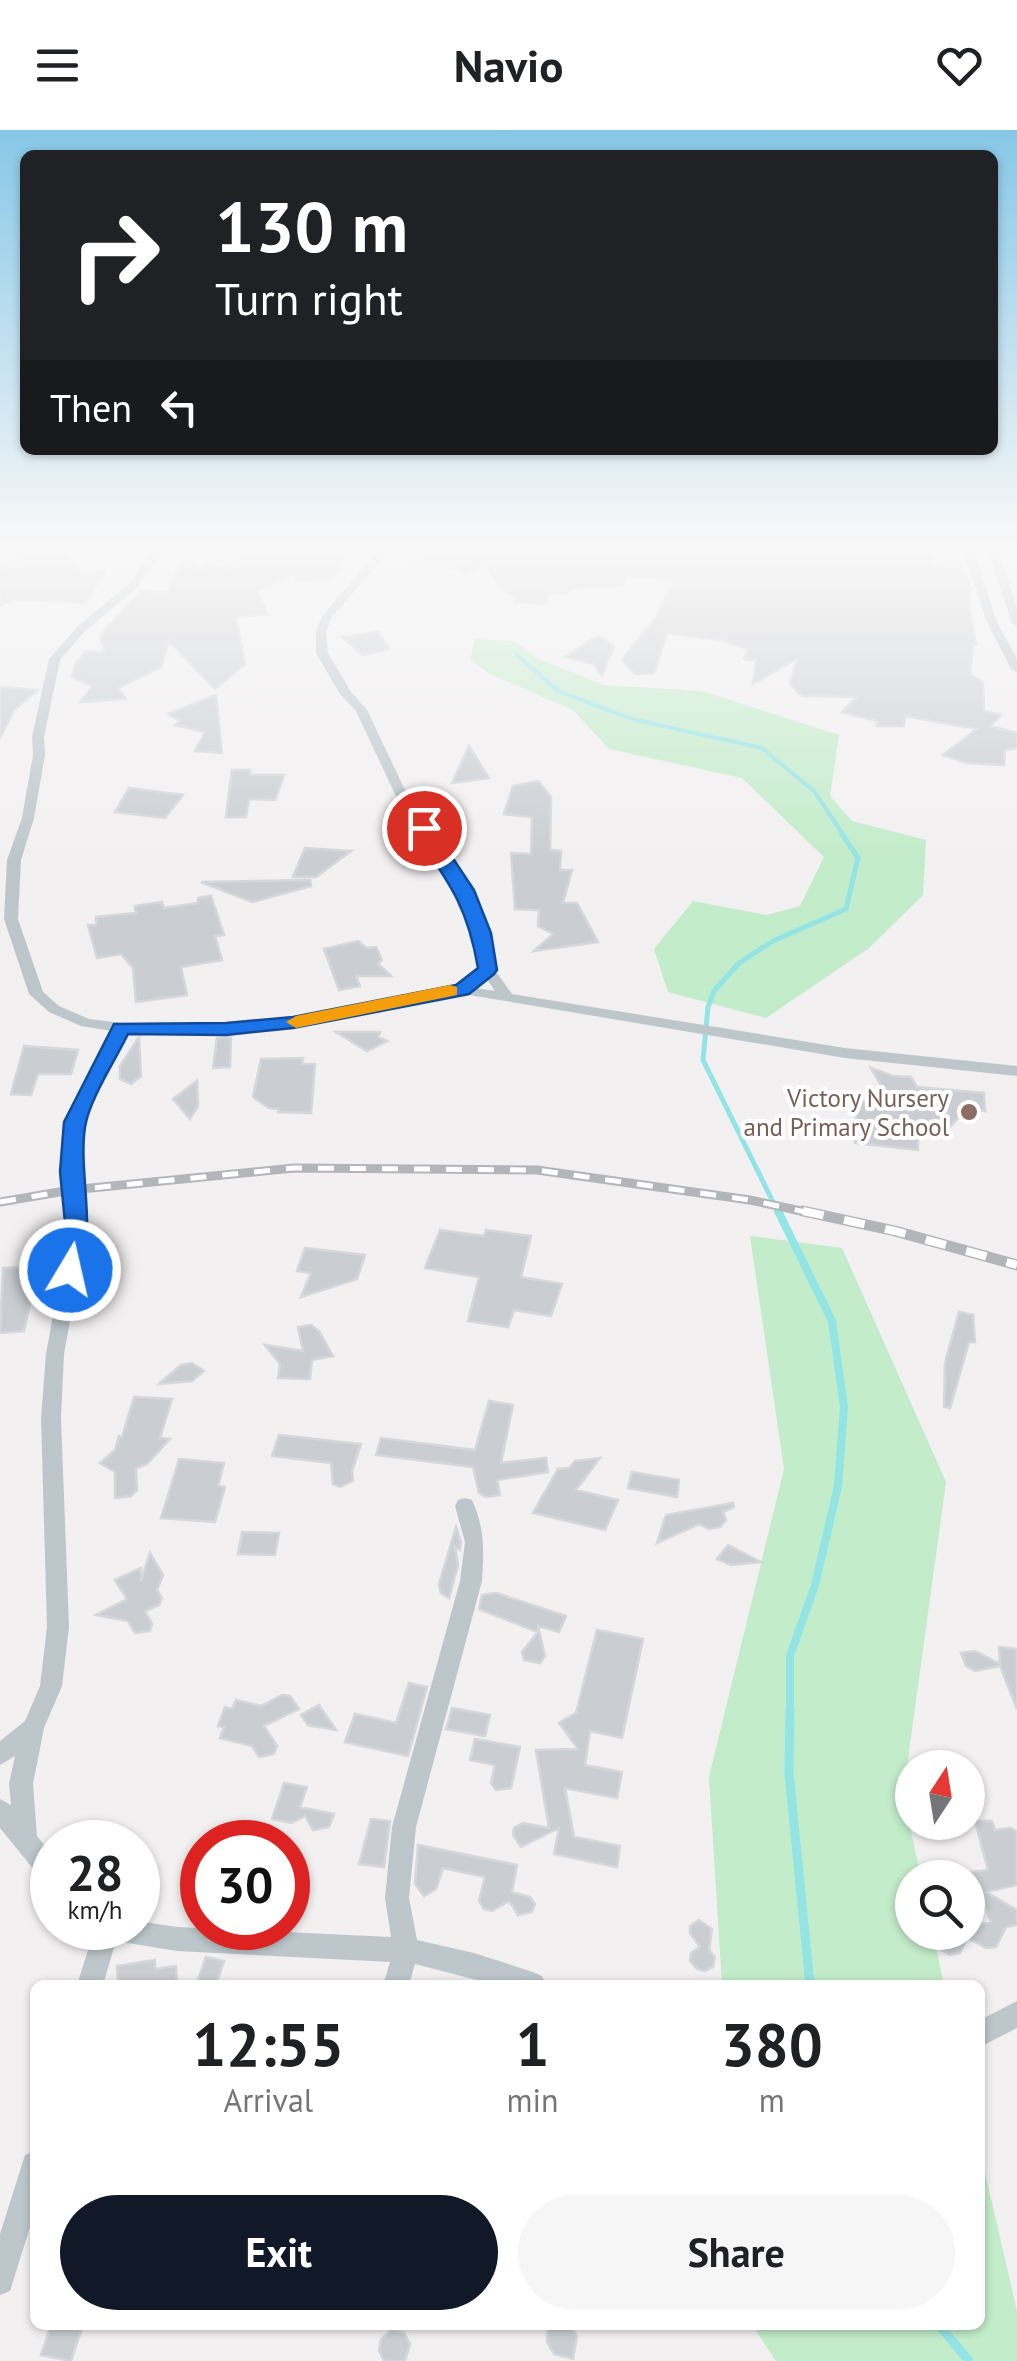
<!DOCTYPE html>
<style>
:root{--surface:#fff;--page:#f6f6f6;--text:#202124;--muted:#757577;--accent:#111827}
body{margin:0;font-family:"PT Sans",sans-serif;background:var(--page);color:var(--text);height:100vh;display:flex;flex-direction:column;font-size:38px;white-space:nowrap}
*{box-sizing:border-box;margin:0}
p{font-size:32px;color:var(--muted)}
.icon{flex:none;width:55px;height:55px;fill:none;stroke:currentColor;stroke-width:2;stroke-linecap:round;stroke-linejoin:round}
.map{position:relative;flex:1;overflow:hidden}
.sheet{position:absolute;left:30px;top:1850px;width:955px;height:350px;display:flex;flex-direction:column;background:var(--surface);border-radius:15px;box-shadow:0 2px 8px #0004}
.sheet>*{flex:none}
.top-card{position:absolute;left:20px;top:20px;width:978px;height:305px;border-radius:15px;box-shadow:0 2px 8px #0004;background:#202124;color:#fff;overflow:hidden}
.needle{width:65px;rotate:12deg}
.controls{position:absolute;left:895px;top:1620px;display:grid;gap:20px}
.controls a{display:grid;place-items:center;width:90px;height:90px;border-radius:50%;background:var(--surface);box-shadow:0 2px 8px #0004;font-size:50px}
.speed{position:absolute;left:30px;top:1690px;display:flex;gap:20px;font-size:50px;font-weight:700;text-align:center}
.speed>*{display:grid;place-content:center;width:130px;height:130px;border-radius:50%;background:var(--surface);box-shadow:0 2px 8px #0004;line-height:1}
.speed small{font-size:25px;font-weight:400}
.speed .limit{border:15px solid #d22;background:#fff;color:#111}
.pin{position:absolute;display:grid;place-items:center;width:85px;height:85px;color:#fff;margin:-42px;border:5px solid #fff;border-radius:50%;box-shadow:0 2px 10px #0007}
.me{position:absolute;width:110px;margin:-55px;rotate:9deg;stroke-linejoin:round;filter:drop-shadow(0 0 8px #0008)}
.turn{display:flex;align-items:center;gap:35px;height:210px;padding:0 30px;font-size:45px}
.turn .icon{width:130px;height:130px;stroke-width:2.5}
.turn b{display:block;font-size:70px;line-height:85px}
.then{display:flex;align-items:center;height:95px;padding:0 30px;background:#0003;gap:20px;font-size:38px}
.eta{display:flex;justify-content:space-evenly;align-items:center;height:170px;text-align:center}
.eta b{font-size:60px;font-weight:800;line-height:70px}
.action{display:flex;gap:20px;margin-top:auto;padding:20px 30px}
.action a{flex:1;height:115px;border-radius:60px;background:var(--accent);color:#fff;font-size:40px;font-weight:800;line-height:115px;text-align:center}
.action a+a{background:var(--page);color:var(--text)}
header{display:flex;justify-content:space-between;align-items:center;height:130px;padding:0 30px;background:var(--surface);font-size:45px;font-weight:800}
.map>svg:first-child{display:block}
.green{fill:#c2ecca}
.lines{fill:none;stroke-linecap:round;stroke-linejoin:round}
.stream-far3{stroke:#93e4e5;stroke-width:4}
.stream-far2{stroke:#93e4e5;stroke-width:5}
.stream-far1{stroke:#93e4e5;stroke-width:8}
.stream{stroke:#93e4e5;stroke-width:9}
.building{fill:#caced2;stroke:#d4d7db;stroke-width:2.5}
.minor{fill:#bdc7cb;fill-rule:evenodd}
.rail-far1-casing{stroke:#b2b6b9;stroke-width:9}
.rail-casing{stroke:#b2b6b9;stroke-width:11}
.rail-far1{stroke:#fff;stroke-width:5;stroke-dasharray:16;stroke-linecap:butt}
.rail{stroke:#fff;stroke-width:8;stroke-dasharray:21;stroke-linecap:butt}
.route{fill:#1a73e8;stroke:#114b97;stroke-width:2.5}
.slow{fill:#f59e0b}
.education-dot{fill:#8d6e63;stroke:#fff;stroke-width:4}
.labels{text-anchor:middle;stroke-width:8;stroke-linejoin:round;paint-order:stroke}
.education-label{font-size:25px;fill:#785e54;stroke:#fff;text-anchor:end}
</style>
<header><svg class="icon" aria-label="menu" viewBox="0 0 24 24"><path d="M4 6h16M4 12h16M4 18h16"/></svg>Navio<svg class="icon" aria-label="heart" viewBox="0 0 24 24"><path d="M12 20l-8-8c-3-5 5-10 8-4 3-6 11-1 8 4z"/></svg></header>
<div class="map">
<svg width="1017" height="2231" viewBox="0 0 1017 2231">
<rect width="100%" height="100%" fill="#f2f0f0"/>
<!-- green -->
<path class="green" d="M475 509 514 511 537 528 603 555 702 561 839 605 830 666 852 691 926 710 923 765 869 818 766 888 668 862 654 819 693 771 767 785 800 776 824 727 742 648 609 619 573 580 490 544 470 529Z
M750 1106 842 1118 946 1352 903 1665 921 1747 912 1748V1802L933 1803 944 1855H722L709 1647 784 1339Z
M980 2021 1017 2181V2231H776L752 2195H980Z"/>
<g class="lines">
<!-- stream-far3 -->
<path class="stream-far3" d="M517 525 558 561 632 589 762 618 814 661 844 706"/>
<!-- stream-far2 -->
<path class="stream-far2" d="M779 1084 703 930 708 877 714 861 739 833 773 811 846 779 858 728 842 704"/>
<!-- stream-far1 -->
<path class="stream-far1" d="M778 1081 832 1191 844 1277 838 1356 815 1455 790 1526V1580"/>
<!-- stream -->
<path class="stream" d="M790 1578 789 1643 810 1855
M939 2195 969 2231"/>
</g>
<!-- building -->
<path class="building" d="M9 417H58L80 439 105 441 85 473 13 469 0 476V440L22 430Z
M254 417H336L344 432 333 449 297 451 296 443 258 461 267 484 236 487 245 534 215 559 169 511 161 537 118 558 126 569 80 572 93 556 72 547 76 533 86 521 105 522 100 506 142 460 167 462 183 430 201 439 208 434 226 438 254 423Z
M448 417 451 423 473 425 477 417H898L917 419 932 427 931 435 960 434 972 459 969 461V479L976 514H973L970 545 983 552 984 581 1001 585 990 596 1017 603V618L1005 620 1004 635 968 633 943 625 977 599 905 586 904 596H877L878 591 842 582 857 567 802 566 790 554 797 529 753 554 756 530 744 529 748 519 721 510 667 503 654 543 635 544 622 530 657 486 674 450 626 446 623 456 585 457 570 460 565 465 550 462 544 474 515 472 518 467 504 462 485 435 462 446 464 442 451 438 414 435 424 429 422 421 438 422Z
M378 502 389 519 363 525 342 507Z
M598 506 614 516 602 545 594 534 565 527Z
M0 557 38 560 14 580 0 608Z
M216 565 222 623 195 621 205 602 175 595 180 591 168 584Z
M469 616 489 648 452 653Z
M232 640H250V645H284L275 670 249 669 246 687H226Z
M538 651 551 667 550 720 561 721 560 740H572L563 773H577L598 812 534 821 553 804 538 796 539 780 515 779 511 723 531 724 532 687 504 684 513 656Z
M129 658 183 665 165 688 115 682Z
M305 718 351 721 316 747H293Z
M310 750 311 756 252 772 201 752Z
M211 766 224 805 215 806 222 830 181 837 187 865 136 872 133 838 121 824 97 828 88 795H96V787L136 783 135 776 162 772 164 778 198 773V768Z
M358 811 366 818 376 817 382 830 378 834 391 846H356L360 856 339 860 324 819Z
M336 902H380L378 907 387 911 367 921Z
M139 907 141 946 131 954 120 949V936Z
M231 907 230 937 213 938 217 908Z
M24 916 78 920 71 944H38L31 965 11 964Z
M303 928 302 934H315L311 983 278 982 279 979 269 978 253 967 261 929Z
M871 938 893 946 911 947 917 957 984 963 985 981 976 980V990L958 988 948 999 919 991 918 1020 855 1013 857 970 891 973Z
M197 951 198 976 190 989 173 969Z
M440 1100 484 1106 486 1100 531 1106 521 1147 562 1154 551 1186 514 1180 508 1197 468 1191 479 1147 425 1138Z
M305 1118 365 1125 357 1149 301 1167 311 1143 297 1141Z
M38 1137 24 1201 0 1203 3 1138Z
M959 1182 973 1185 975 1212H969L950 1278 944 1277 945 1233Z
M311 1195 319 1201 333 1226 312 1230 310 1249 278 1248 280 1234 265 1215 303 1221 298 1197Z
M192 1233 204 1241 192 1251 159 1254 181 1235Z
M134 1267 172 1269 160 1308 170 1309 147 1334 136 1338 137 1360 131 1366 115 1368V1342L100 1333 115 1320 119 1306 122 1307Z
M489 1271 513 1275 501 1333 546 1328 548 1342 497 1350 500 1365 486 1367 479 1363 473 1337 376 1325 381 1308 475 1320Z
M279 1305 361 1314 352 1341 353 1351 340 1357 333 1354 331 1333 272 1326Z
M600 1328 576 1360 618 1370 605 1400 533 1383 558 1339 569 1338 575 1331Z
M179 1329 224 1333 218 1356 225 1357 215 1392 161 1388Z
M632 1342 679 1350 677 1367 628 1358Z
M733 1373 734 1377 723 1382 726 1390 720 1397 709 1399 699 1394 657 1413 666 1385Z
M456 1397 461 1412 460 1420 455 1417 458 1435 449 1468 441 1463 439 1454Z
M242 1402 279 1403 275 1425 238 1424Z
M728 1415 761 1432 731 1435 717 1429Z
M150 1423 163 1445 157 1460 162 1468 159 1475 145 1481 152 1494 150 1501 135 1503 128 1491 96 1485 127 1469 115 1450 141 1438V1451Z
M496 1463 566 1486 559 1502 538 1496 545 1526 540 1533 524 1530 522 1522 538 1502 479 1479 482 1465Z
M597 1500 643 1509 622 1608 590 1601 585 1635 622 1642 617 1668 565 1658 574 1707 620 1716 617 1737 554 1724 559 1698 521 1717 513 1705 514 1698 523 1693 549 1698 536 1620 578 1619 559 1593 576 1583Z
M999 1517 1017 1519V1579L1000 1536 975 1541 966 1536 961 1523 975 1521 1000 1534Z
M409 1553 427 1557 408 1626 345 1612 355 1584 396 1593Z
M282 1565 290 1566 299 1579 264 1596 277 1616 274 1624 259 1627 252 1616 220 1608 224 1597 218 1596 225 1577 232 1579 236 1570 261 1576Z
M319 1575 336 1600 308 1595 301 1585Z
M452 1578 490 1585 485 1606 446 1599Z
M475 1609 520 1617 511 1658 496 1660 491 1653 495 1635 470 1630Z
M284 1653 307 1657 300 1677 334 1684 329 1697 313 1700 305 1686 292 1693 272 1689Z
M371 1689 390 1691 384 1737 359 1734Z
M975 1691H992L995 1700 1010 1698 1017 1701V1755L986 1762 1017 1780V1795L1006 1797 996 1817 986 1818 970 1809 977 1795 991 1792 971 1742 988 1740Z
M418 1715 517 1735 512 1762 530 1767 535 1774 532 1782 518 1785 509 1771 492 1781 484 1779 479 1771 485 1747 443 1738 436 1759 424 1766 415 1754Z
M699 1790 712 1799 709 1820 715 1827 713 1837 705 1841 697 1839 690 1831 691 1823 700 1817 690 1803V1796Z
M934 1802H957L967 1809 960 1823 950 1825 940 1819Z
M206 1827 224 1831 216 1855 197 1853Z
M155 1830V1839L176 1836 177 1855H118L117 1836Z
M51 2195H83L71 2231 41 2225Z
M555 2195H570L577 2206 573 2229 554 2224 547 2212 548 2200Z
M392 2200 404 2203 410 2214 405 2231H384L379 2220 381 2209Z"/>
<g class="lines">
<!-- minor -->
<path class="minor" d="M156 417H166L137 458 86 500 60 530 44 607 45 625 34 688 21 730 18 789 43 862 59 876 89 889 121 893 226 894 293 888 463 856 495 861 480 839 474 803 458 760 401 677 356 581 340 564 316 523V502L322 486 382 417H393L332 487 326 502 328 523 351 562 367 580 413 677 472 760 488 803 494 839 512 864 845 918 1017 936V946L845 928 463 864 293 898 226 904 126 903 83 992 78 1017 86 1102 64 1224 61 1288 69 1497 62 1556 44 1598 33 1654 37 1706 52 1725V1755L43 1751 0 1698V1669L11 1675 9 1654 15 1626 0 1635V1611L25 1591 40 1556 47 1497 41 1288 46 1224 68 1102 62 1017 67 992 112 901 81 896 49 882 29 864 4 789 7 730 22 688 33 625 32 607 49 529 78 496 129 454Z
M963 417H973L996 490 1017 529V542L1011 539 986 490Z
M987 417H997L1017 477V496L1012 493Z
M465 1368 472 1370C485 1398 484 1422 482 1451L416 1697 409 1768 417 1810 474 1823 533 1842 542 1846 546 1855H496L415 1834 409 1855H383L390 1832 177 1821 116 1811 103 1855H77L95 1798H138V1791L177 1797 391 1807 385 1768 392 1697 460 1451 465 1412 455 1376 458 1370Z
M1017 1871V1898L980 1917V1890Z
M35 2021V2081L10 2161 0 2165V2104L25 2025Z"/>
<!-- rail-far1 casing -->
<g class="rail-far1-casing">
<path id="rail-far1" d="M0 1072 71 1060 294 1038 537 1040 750 1070 815 1084"/>
</g>
<!-- rail casing -->
<g class="rail-casing">
<path id="rail" d="M803 1081 895 1101 1017 1135"/>
</g>
<!-- rail-far1 -->
<use href="#rail-far1" class="rail-far1"/>
<!-- rail -->
<use href="#rail" class="rail"/>
</g>
<!-- sky -->
<linearGradient id="sky" x2="0" y2="1"><stop stop-color="#86c7e7"/><stop offset="0.57" stop-color="#f9f8f8"/><stop offset="1" stop-color="#f9f8f8" stop-opacity="0"/></linearGradient>
<rect width="1017" height="730" fill="url(#sky)"/>
<!-- route -->
<path class="route" d="M424 693 430 694 474 760 491 803 497 840 494 844 469 864 293 898 226 905 128 904C116 929 89 970 85 997 78 1043 98 1106 78 1146H61L58 1140 66 1102 60 1042 64 992 114 894 226 893 293 887 456 855 478 838C468 779 451 755 418 707L415 698Z"/>
<!-- slow -->
<path class="slow" d="M450 855 457 857V865L296 898 286 892 296 886Z"/>
<!-- markers -->
<circle class="education-dot" cx="969" cy="982" r="10"/>
<g class="labels">
<!-- education labels -->
<g class="education-label">
<text x="949" y="977">Victory Nursery<tspan x="949" dy="29">and Primary School</tspan></text>
</g>
</g>
</svg>
<div class="controls">
<a><svg class="needle" viewBox="-14 -14 28 28"><path d="M0-13l5 13h-10z" fill="#e53935"/><path d="M0 13l5-13h-10z" fill="#757577"/></svg></a>
<a><svg class="icon" aria-label="search" viewBox="0 0 24 24"><circle cx="10" cy="10" r="6"/><path d="M15 15l6 6"/></svg></a>
</div>
<div class="speed"><div>28<small>km/h</small></div><div class="limit">30</div></div>
<div class="pin" style="left:424px;top:698px;background:#d93025"><svg class="icon" aria-label="arrive" viewBox="0 0 24 24"><path d="M6 21V4h12l-3 4 3 4H6"/></svg></div>
<svg class="me" style="left:70px;top:1140px" viewBox="-20 -20 40 40"><circle r="17" fill="#1a73e8" stroke="#fff" stroke-width="3"/><path d="M0-11L8 9 0 5-8 9z" fill="#fff"/></svg>
<div class="top-card">
<div class="turn"><svg class="icon" aria-label="right" viewBox="0 0 24 24"><path d="M7 20v-9h11M14 6l5 5-5 5"/></svg><div><b>130 m</b>Turn right</div></div>
<div class="then">Then<svg class="icon" aria-label="left" viewBox="0 0 24 24"><path d="M17 20v-9H6M10 6l-5 5 5 5"/></svg></div>
</div>
<section class="sheet">
<div class="eta">
<div><b>12:55</b><p>Arrival</p></div>
<div><b>1</b><p>min</p></div>
<div><b>380</b><p>m</p></div>
</div>
<div class="action"><a>Exit</a><a>Share</a></div>
</section>
</div>
